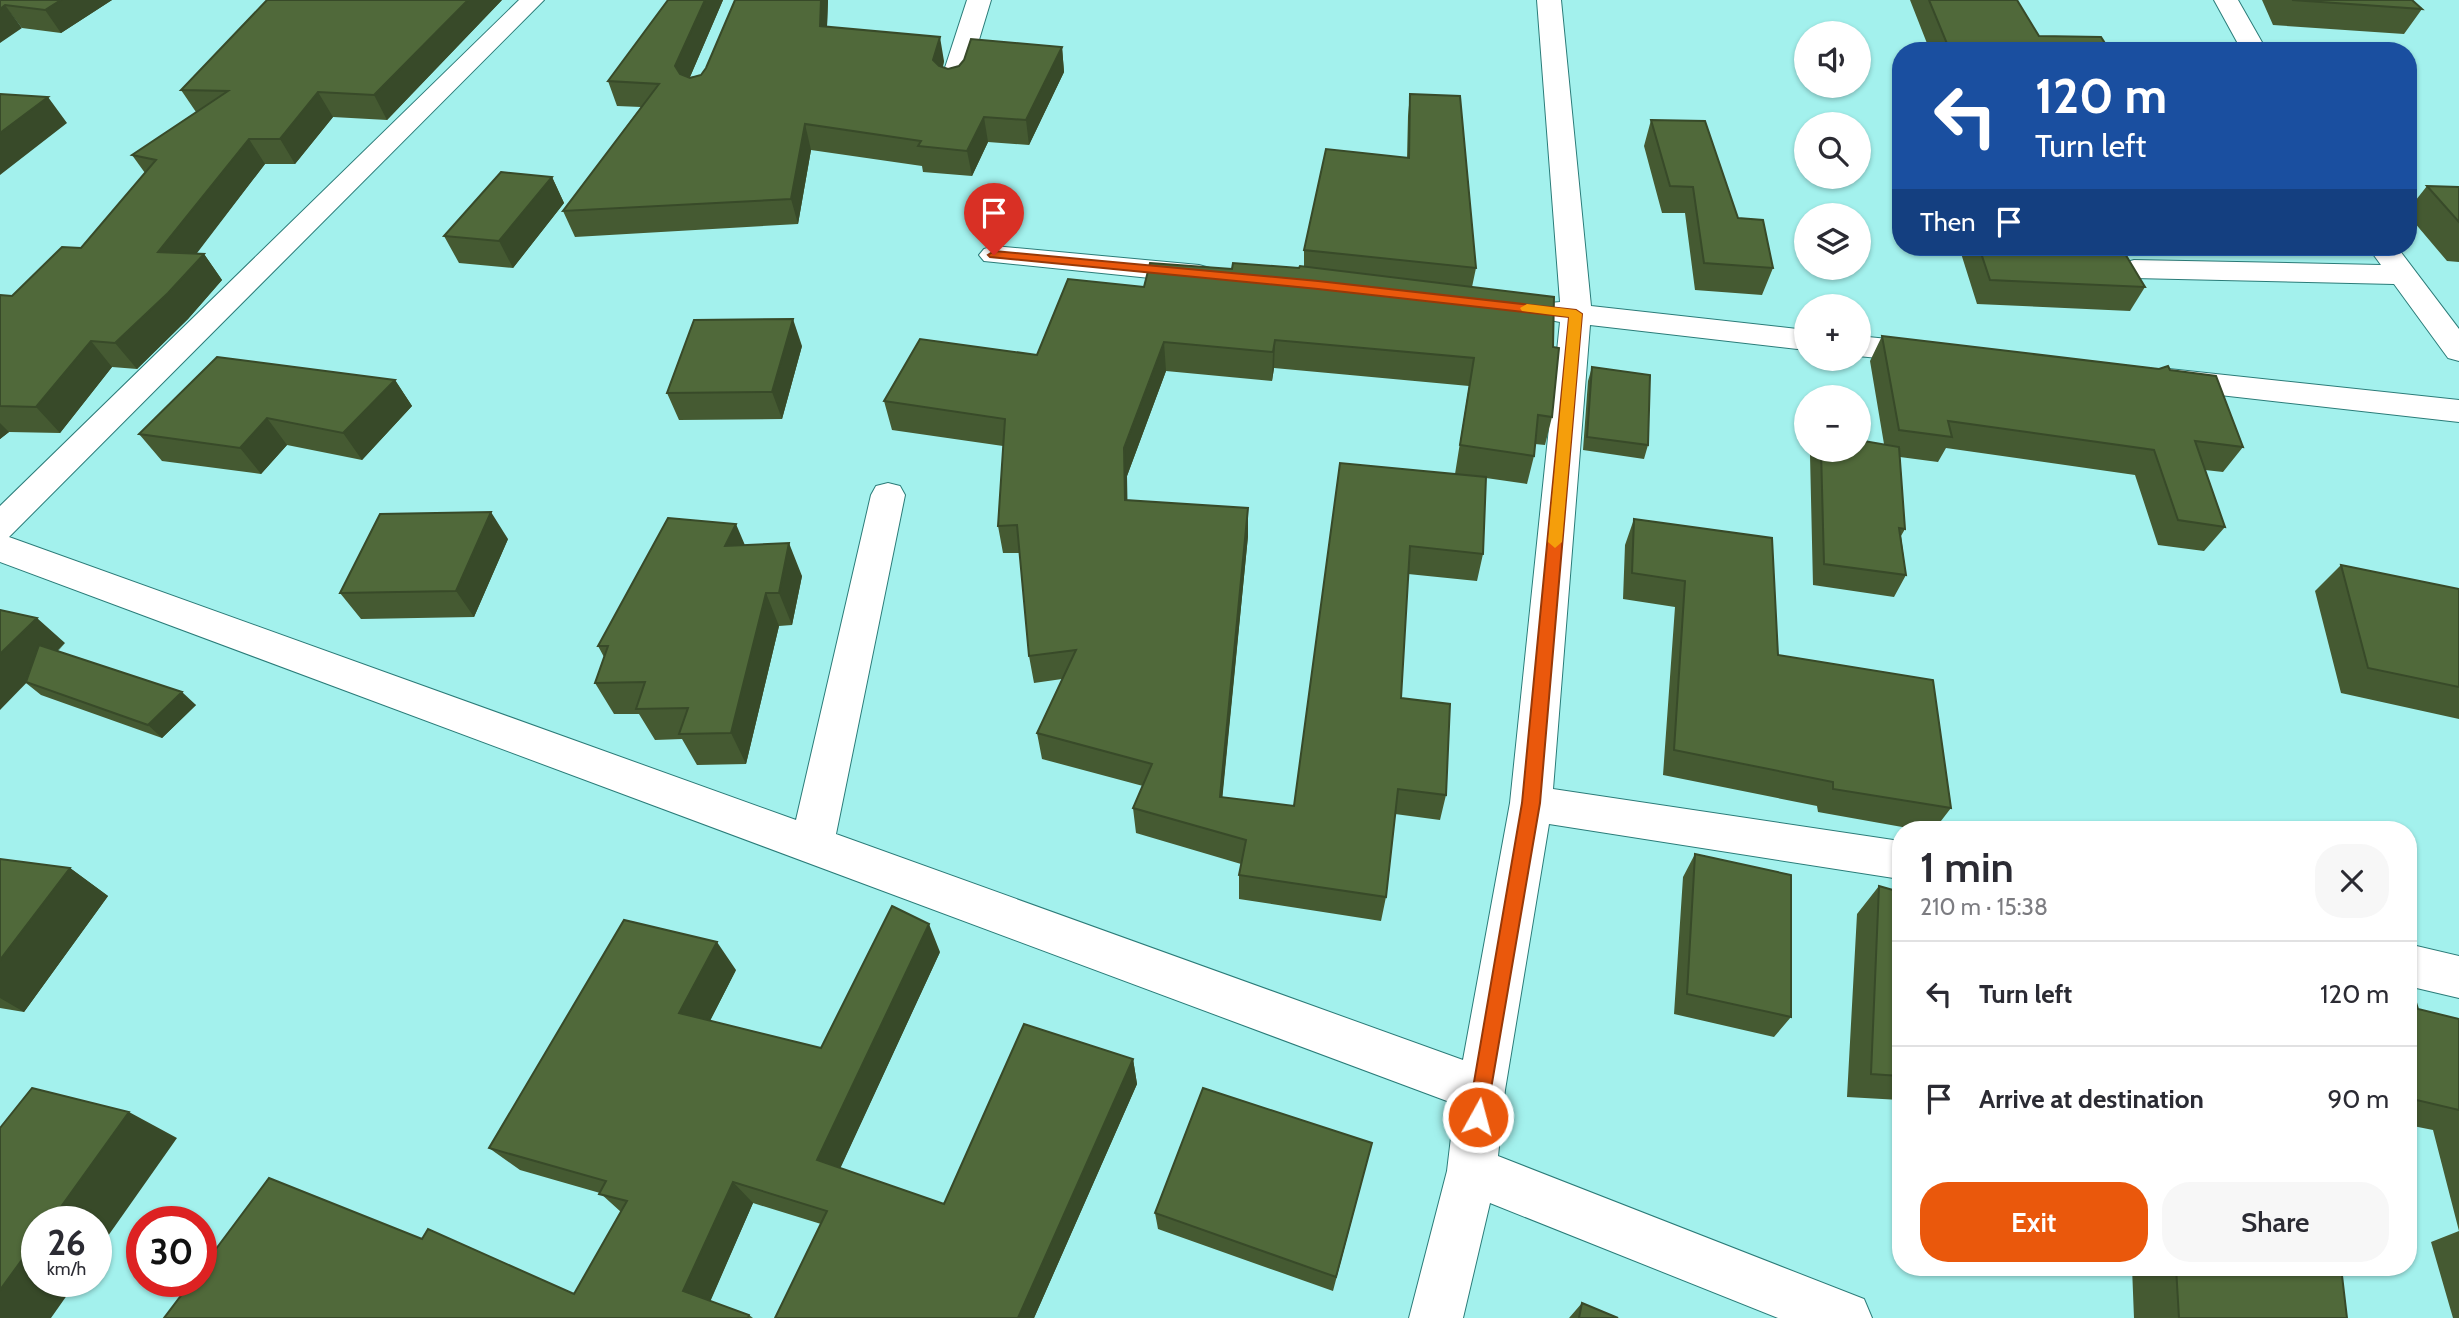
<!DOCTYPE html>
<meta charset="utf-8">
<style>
:root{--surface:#fff;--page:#f7f7f7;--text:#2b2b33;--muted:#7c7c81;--line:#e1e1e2;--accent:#ea580c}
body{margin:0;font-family:Cabin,sans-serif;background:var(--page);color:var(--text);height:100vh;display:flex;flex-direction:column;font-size:26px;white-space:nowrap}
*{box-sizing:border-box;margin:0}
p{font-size:23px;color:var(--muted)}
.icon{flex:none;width:38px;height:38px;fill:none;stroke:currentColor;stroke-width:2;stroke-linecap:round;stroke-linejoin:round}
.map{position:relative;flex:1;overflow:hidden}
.side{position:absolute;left:1892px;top:821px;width:525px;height:455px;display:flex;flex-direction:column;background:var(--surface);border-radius:28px;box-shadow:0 2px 5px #0004}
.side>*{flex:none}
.hud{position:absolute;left:1892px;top:42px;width:525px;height:214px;border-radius:28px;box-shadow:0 2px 5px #0004;background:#1a4fa0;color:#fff;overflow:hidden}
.buttons{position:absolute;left:1794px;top:21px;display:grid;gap:14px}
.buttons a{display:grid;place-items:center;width:77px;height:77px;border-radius:50%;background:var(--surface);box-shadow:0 2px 5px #0004;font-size:35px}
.speed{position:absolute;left:21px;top:1206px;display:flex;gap:14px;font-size:35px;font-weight:700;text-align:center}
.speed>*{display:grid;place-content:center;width:91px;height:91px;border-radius:50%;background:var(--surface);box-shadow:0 2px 5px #0004;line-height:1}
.speed small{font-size:18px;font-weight:400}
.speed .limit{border:10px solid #d22;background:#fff;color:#111}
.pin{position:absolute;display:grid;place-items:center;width:60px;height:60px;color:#fff;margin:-72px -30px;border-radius:50% 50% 50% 0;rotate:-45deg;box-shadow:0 0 7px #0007}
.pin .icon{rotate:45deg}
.me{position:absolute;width:77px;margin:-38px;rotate:7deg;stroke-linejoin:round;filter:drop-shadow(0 0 5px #0008)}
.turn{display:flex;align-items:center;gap:24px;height:147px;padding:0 28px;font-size:32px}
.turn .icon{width:91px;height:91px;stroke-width:2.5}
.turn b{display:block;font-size:49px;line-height:60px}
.then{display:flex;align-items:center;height:66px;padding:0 28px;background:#0003;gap:14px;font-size:26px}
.round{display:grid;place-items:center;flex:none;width:74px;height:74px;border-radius:28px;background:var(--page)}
.overview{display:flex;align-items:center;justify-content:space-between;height:119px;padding:0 28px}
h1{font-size:42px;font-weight:600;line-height:52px}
.cta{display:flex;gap:14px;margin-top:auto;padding:14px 28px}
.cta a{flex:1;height:80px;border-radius:28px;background:var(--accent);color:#fff;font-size:28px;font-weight:600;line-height:80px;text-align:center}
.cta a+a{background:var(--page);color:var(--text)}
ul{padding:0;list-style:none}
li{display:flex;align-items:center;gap:21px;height:105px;padding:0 28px;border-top:2px solid var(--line)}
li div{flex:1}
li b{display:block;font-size:26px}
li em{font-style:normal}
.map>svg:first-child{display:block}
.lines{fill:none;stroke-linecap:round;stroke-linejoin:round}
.street-casing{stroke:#2b7c79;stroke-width:2}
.street{fill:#fff;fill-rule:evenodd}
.wall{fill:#455a32;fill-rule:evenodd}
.shaded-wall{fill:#384a29}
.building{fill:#50693a;stroke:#384a29;stroke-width:2}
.route{fill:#ea580c;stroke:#983908;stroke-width:2}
.slow{fill:#f59e0b}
</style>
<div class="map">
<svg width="2459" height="1318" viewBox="0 0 2459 1318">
<rect width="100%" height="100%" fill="#a3f1ed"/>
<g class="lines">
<!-- street casing -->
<g class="street-casing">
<path id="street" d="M519 0H544L9 537 796 820 871 495 876 486 888 483 900 486 905 495 836 834 1463 1060 1510 803 1560 322 1540 318 1536 311 1540 304 1560 302 1537 0H1561L1591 306 1806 330V350L1590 325 1553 789 1900 841V879L1549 824 1505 1090 1498 1156 1864 1299 1872 1318H1778L1490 1203 1463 1318H1409L1447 1171 1455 1104 0 562V506Z
M967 0H991L966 83 962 88 953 91 944 88 940 83Z
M2214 0H2238L2267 51H2242Z
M994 246 1199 265 1210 268 1214 274 1210 280 1199 283 984 261 979 255 984 249Z
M2368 247H2397L2459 329V361L2448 358 2394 284 2134 278 2123 275 2119 269 2123 263 2134 260 2381 265Z
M1858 336 1928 343 1939 346 1944 353 1939 360 1928 363 1858 356Z
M2169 369 2459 400V422L2158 388 2153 380 2158 372Z
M2408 944 2459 956V998L2408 986Z"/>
</g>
<!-- street -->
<use href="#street" class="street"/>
</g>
<!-- wall -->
<path class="wall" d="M0 0H112L61 33 22 28Z
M502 0 387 120 333 117 295 164H265L196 253 204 254 222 280 188 319 137 369 112 367 60 433 9 432 0 439V295L12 296 81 248 145 173 132 155 196 112 181 90Z
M668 0H723L690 77 701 75 828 0 827 27 944 61 943 67 948 69 1062 47 1064 72 1029 145 988 142 972 176 923 172 922 166 811 150 798 224 575 237 563 211 641 107 617 106 608 81Z
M1910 0H2017L2039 36 2110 51H1930Z
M2262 0H2412L2422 9 2404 34 2273 25Z
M1410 94 1476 268 1472 287 1552 417 1545 445 1535 444 1534 456 1527 484 1486 478 1483 554 1477 581 1408 574 1401 698 1446 795 1440 820 1395 814 1386 897 1381 921 1239 899V875L1241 864 1136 833 1133 808 1143 786 1042 759 1037 733 1062 679 1034 683 1029 656 1020 553H1003L998 526 1003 446 892 430 884 401 1037 355 1144 287 1232 269 1299 268 1304 267V250L1407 158 1408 116ZM1274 368 1469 386 1455 474 1340 463 1294 806 1222 797 1248 536V508L1127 500V476L1166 371 1272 381Z
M1651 120 1738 218 1773 268 1762 295 1695 290 1685 213H1662L1644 146Z
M1900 133V165L1896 145Z
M552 177 564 203 513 268 459 263 444 236Z
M2427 186 2459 187V262L2447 261 2408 215V210Z
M1959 247H2121L2145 287 2130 311 1977 304Z
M1882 336 2170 370 2243 447 2223 472 2205 470 2225 527 2204 551 2158 545 2135 475 1946 448 1938 462 1900 457 1905 529 1901 536 1906 575 1894 597 1813 585 1810 455 1813 450H1858L1884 444 1870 361Z
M802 346 782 419 679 420 667 393Z
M1592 367 1648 445 1644 459 1583 450 1588 381Z
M395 380 412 406 362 460 287 445 261 474 162 461 139 434Z
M1634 519 1778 655 1951 808 1934 830H1919L1818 812 1817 806 1663 775 1675 607 1623 599 1625 545Z
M508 539 474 617 361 619 340 593Z
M745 545 802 576 792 625 779 626 746 764 697 765 682 739 655 740 639 714H614L595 683 604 657 598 646Z
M2341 565 2459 589V719L2341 693 2315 591Z
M65 643 58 651 196 705 162 738 41 695 26 683 0 710Z
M1695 854 1791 1017 1774 1037 1674 1014 1683 877Z
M0 859 70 868 108 896 24 1012 0 1008Z
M1879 886 1900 892V1100L1847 1097 1857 914Z
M940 952 840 1168 944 1204 1133 1059 1137 1084 1034 1318H775L821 1224 753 1203 710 1301 749 1315 753 1318H164L422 1239 574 1294 621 1212 600 1193 520 1170 489 1148 736 970 710 1021 821 1048Z
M2408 976 2418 1009 2459 1019V1231L2433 1130 2408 1125Z
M1372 1143 1333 1291 1158 1229 1155 1213Z
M2459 1231V1318H2453L2431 1242Z
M2132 1267H2341L2347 1318H2134Z
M1582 1303 1618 1318H1569Z"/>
<!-- shaded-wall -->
<path class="shaded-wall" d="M61 0H112L61 33 45 10Z
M468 0H502L387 120 374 95Z
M705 0H723L684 91 675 66Z
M821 0H828L826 51 820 26Z
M5 5 22 28 0 43V9Z
M940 37 944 61 938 85 933 60Z
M1062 47 1064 72 1029 145 1026 120Z
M318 92 333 117 295 164 280 139Z
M48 97 67 123 0 175V133Z
M984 117 988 142 972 176 967 151Z
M805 124 811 150 798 224 791 199Z
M249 139 265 164 178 278 158 252Z
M552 177 564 203 513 268 499 241Z
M204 254 222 280 188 319 137 369 115 343Z
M793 319 802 346 782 419 772 392Z
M1275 340 1274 368 1272 381 1273 352Z
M91 341 112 367 60 433 36 407Z
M1164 342 1166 371 1127 476 1128 528 1125 500 1124 448Z
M395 380 412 406 362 460 343 433Z
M267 418 287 445 261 474 240 448Z
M0 423 9 432 0 439Z
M1248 508V536L1220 822V797Z
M491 512 508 539 474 617 456 591Z
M736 524 750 557 725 546Z
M789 543 802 576 792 625 779 593Z
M766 593 779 626 746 764 731 733Z
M37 618 65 643 0 710V654Z
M182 692 196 705 162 738 148 725Z
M70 868 108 896 24 1012 0 998V960Z
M929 924 940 952 834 1182 817 1160Z
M717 942 736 970 700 1040 679 1013Z
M1133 1059 1137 1084 1034 1318H1018Z
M129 1112 177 1138 96 1253V1222H50Z
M733 1182 753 1203 707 1309 683 1291Z
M37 1239V1281H77L51 1318H0V1290Z"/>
<!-- building -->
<path class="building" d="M0 0H61L45 10 5 5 0 9Z
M267 0H468L374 95 318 92 280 139H249L158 252 204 254 168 293 115 343 91 341 36 407 0 406V295L12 296 62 247 81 248 156 160 132 155 228 91 181 90Z
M668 0H705L675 66 680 74 690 78 701 75 706 68 735 0H821L820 26 940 37 933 60 939 66 948 69 959 66 964 60 971 39 1062 47 1026 120 984 117 967 151 918 146 921 141 805 124 791 199 563 211 659 84 608 81Z
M1929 0H2017L2039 36 2101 37 2110 51H1950Z
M2292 0H2412L2422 9Z
M0 94 48 97 0 133Z
M1410 94 1460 96 1476 268 1304 250 1326 149 1409 158Z
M1651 120 1705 121 1738 218 1763 220 1773 268 1704 263 1693 187 1670 186Z
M501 172 552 177 499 241 444 236Z
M2427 186 2459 187V222Z
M1979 247H2121L2145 287 1990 280Z
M1150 263 1232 269 1233 263 1299 268 1300 266 1554 297 1553 347 1559 348 1552 417 1538 415 1534 456 1460 445 1474 358 1275 340 1273 352 1164 342 1124 448 1125 500 1248 508 1220 797 1294 806 1340 463 1486 477 1483 554 1410 546 1401 698 1450 704 1446 795 1398 789 1386 897 1239 875 1246 840 1133 808 1152 764 1037 733 1076 650 1029 656 1017 525 998 526 1005 419 884 401 920 339 1037 355 1068 279 1144 287Z
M793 319 772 392 667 393 694 320Z
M1882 336 2159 369 2168 366 2170 370 2216 376 2243 447 2195 441 2225 527 2178 520 2154 450 1948 421 1952 437 1899 430Z
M217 357 395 380 343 433 267 418 240 448 139 434Z
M1592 367 1650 375 1648 445 1587 437Z
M1858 440 1899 447 1905 529 1899 528 1906 575 1824 564 1821 450H1858Z
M491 512 456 591 340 593 380 514Z
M668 518 736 524 725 546 789 543 779 593H766L731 733 679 734 688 708 636 709 645 682 595 683 608 646H598Z
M1634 519 1772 538 1778 655 1933 680 1951 808 1833 789V782L1674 750 1685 581 1632 573Z
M2341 565 2459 589V687L2368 668Z
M0 610 37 618 0 654Z
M39 645 182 692 148 725 26 682Z
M1695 854 1791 875V1017L1687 994Z
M0 859 70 868 0 960Z
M1879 886 1900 892V1076L1871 1074Z
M892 906 929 924 817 1160 944 1204 1024 1024 1133 1059 1018 1318H775L827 1211 733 1182 683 1291 749 1315 748 1318H164L192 1281H201V1269L269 1178 422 1239 428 1229 574 1294 627 1201 599 1194 606 1181 489 1148 624 920 717 942 679 1013 821 1048Z
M2408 976 2418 1009 2459 1019V1110L2408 1098Z
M32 1088 129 1112 50 1222H37V1239L0 1290V1128Z
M1203 1088 1372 1143 1336 1277 1155 1213Z
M2176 1267H2341L2347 1318H2179Z
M1582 1303 1618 1318H1579Z"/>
<!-- route -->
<path class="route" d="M994 251 1318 281 1576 310 1582 314 1540 803 1485 1124 1478 1127 1471 1124 1468 1117 1522 803 1569 317 1318 289 990 257 988 255Z"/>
<!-- slow -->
<path class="slow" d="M1527 304 1576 310 1582 314 1562 542 1555 548 1548 542 1569 317 1522 311 1520 308Z"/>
</svg>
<div class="buttons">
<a><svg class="icon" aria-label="sound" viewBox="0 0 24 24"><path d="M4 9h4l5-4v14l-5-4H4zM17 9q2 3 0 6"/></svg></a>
<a><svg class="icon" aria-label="search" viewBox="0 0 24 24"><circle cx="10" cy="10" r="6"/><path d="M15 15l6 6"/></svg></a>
<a><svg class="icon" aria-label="layers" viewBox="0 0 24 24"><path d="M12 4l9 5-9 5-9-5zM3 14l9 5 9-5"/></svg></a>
<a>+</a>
<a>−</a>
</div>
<div class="speed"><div>26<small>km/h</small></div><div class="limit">30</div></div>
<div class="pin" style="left:994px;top:255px;background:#d93025"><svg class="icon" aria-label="arrive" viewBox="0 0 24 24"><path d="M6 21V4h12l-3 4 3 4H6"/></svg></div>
<svg class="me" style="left:1478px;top:1117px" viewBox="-20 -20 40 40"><circle r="17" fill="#ea580c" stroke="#fff" stroke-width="3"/><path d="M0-11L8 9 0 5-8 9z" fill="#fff"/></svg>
<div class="hud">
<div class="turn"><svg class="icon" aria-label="left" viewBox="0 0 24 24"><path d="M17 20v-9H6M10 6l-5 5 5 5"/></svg><div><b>120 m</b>Turn left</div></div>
<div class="then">Then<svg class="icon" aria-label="arrive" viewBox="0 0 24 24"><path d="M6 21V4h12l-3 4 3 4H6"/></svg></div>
</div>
<section class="side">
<div class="overview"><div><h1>1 min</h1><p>210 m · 15:38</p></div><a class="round"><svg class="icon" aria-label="close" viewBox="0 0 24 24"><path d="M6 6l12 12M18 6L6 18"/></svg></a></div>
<ul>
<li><svg class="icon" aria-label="left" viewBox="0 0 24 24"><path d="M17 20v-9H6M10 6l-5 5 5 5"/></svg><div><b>Turn left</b></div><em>120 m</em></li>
<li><svg class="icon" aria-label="arrive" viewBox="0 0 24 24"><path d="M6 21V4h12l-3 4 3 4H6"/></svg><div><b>Arrive at destination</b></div><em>90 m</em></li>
</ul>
<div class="cta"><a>Exit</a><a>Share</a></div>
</section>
</div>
